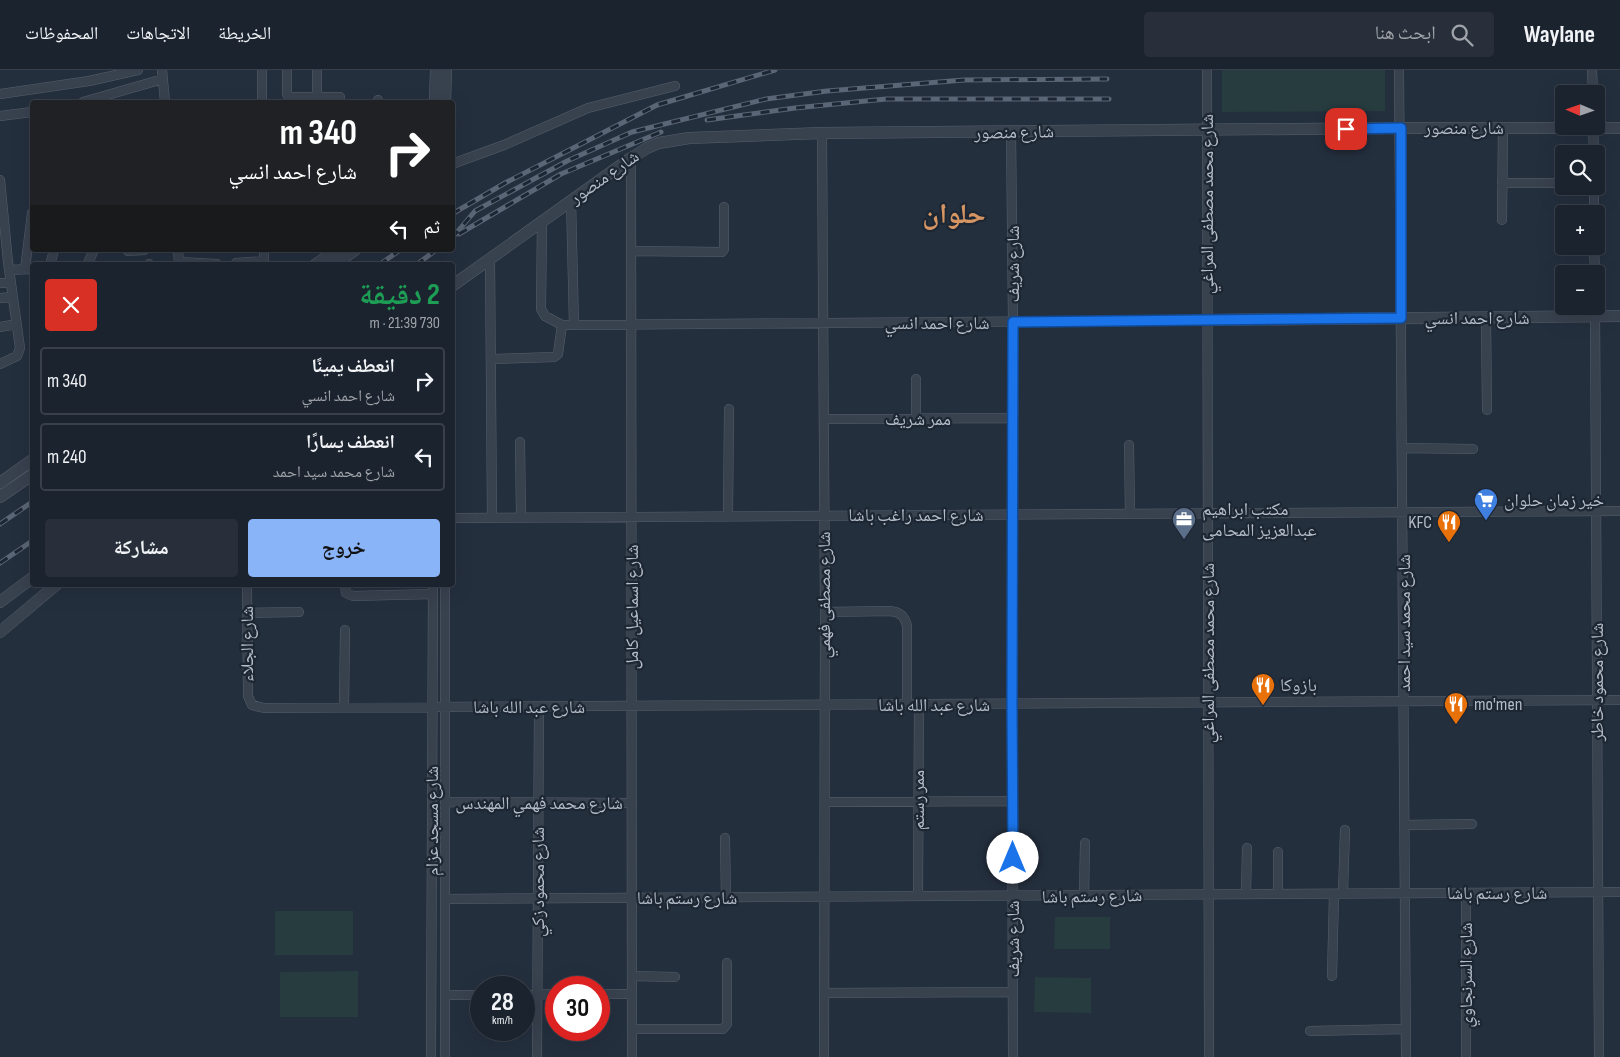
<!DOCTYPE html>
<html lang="ar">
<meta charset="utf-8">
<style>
:root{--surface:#1b232e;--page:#282f3a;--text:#f1f3f6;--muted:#a0a4aa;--line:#39404a;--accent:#8ab4f8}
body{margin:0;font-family:"Sofia Sans Condensed","Noto Naskh Arabic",sans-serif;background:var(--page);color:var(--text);direction:rtl;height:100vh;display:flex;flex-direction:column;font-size:19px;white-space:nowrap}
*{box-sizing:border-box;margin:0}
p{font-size:16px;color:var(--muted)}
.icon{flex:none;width:28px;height:28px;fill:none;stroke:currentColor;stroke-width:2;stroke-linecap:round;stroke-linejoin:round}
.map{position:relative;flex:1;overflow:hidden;direction:ltr}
.details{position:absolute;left:30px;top:192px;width:425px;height:325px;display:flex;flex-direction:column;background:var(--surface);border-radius:5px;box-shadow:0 5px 20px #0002,0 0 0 1px var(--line);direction:rtl}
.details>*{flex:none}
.guide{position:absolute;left:30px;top:30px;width:425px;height:152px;border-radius:5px;box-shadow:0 5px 20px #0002,0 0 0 1px var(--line);direction:rtl;background:#202124;color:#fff;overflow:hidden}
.needle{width:32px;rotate:272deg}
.buttons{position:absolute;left:1555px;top:15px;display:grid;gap:10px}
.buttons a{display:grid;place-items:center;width:50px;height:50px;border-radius:5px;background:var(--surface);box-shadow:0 5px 20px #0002,0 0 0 1px var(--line);font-size:25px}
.speed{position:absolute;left:470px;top:906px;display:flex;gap:10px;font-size:25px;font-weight:700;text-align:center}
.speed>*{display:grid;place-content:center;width:65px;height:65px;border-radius:50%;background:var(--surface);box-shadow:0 5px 20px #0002,0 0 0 1px var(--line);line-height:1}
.speed small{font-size:12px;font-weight:400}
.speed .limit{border:8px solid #d22;background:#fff;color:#111}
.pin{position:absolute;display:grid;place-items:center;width:42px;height:42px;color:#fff;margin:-21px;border-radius:10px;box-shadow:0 2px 8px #0006}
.me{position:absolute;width:55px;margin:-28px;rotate:0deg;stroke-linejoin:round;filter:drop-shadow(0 0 4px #0008)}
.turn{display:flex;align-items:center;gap:18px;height:105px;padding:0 15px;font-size:22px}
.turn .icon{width:65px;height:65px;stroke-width:2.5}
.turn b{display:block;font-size:35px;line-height:42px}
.then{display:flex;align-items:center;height:48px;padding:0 15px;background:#0003;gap:10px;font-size:19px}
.round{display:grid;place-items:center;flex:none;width:52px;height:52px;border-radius:5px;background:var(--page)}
.overview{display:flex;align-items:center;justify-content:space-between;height:85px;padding:0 15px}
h1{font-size:30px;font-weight:700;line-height:38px;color:#1e9e55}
.primary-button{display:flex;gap:10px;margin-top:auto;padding:10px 15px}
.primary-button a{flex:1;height:58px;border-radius:5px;background:var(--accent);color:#111;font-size:20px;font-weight:700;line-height:58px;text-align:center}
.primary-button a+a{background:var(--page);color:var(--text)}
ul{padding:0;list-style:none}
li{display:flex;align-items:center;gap:15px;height:68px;margin:0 10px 8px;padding:0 5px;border:2px solid var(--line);border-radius:5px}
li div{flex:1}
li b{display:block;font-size:19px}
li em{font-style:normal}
header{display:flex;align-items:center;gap:30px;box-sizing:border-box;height:70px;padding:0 25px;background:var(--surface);border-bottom:1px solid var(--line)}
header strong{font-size:24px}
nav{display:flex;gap:28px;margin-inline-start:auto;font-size:18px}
.search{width:350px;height:45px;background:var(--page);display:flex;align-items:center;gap:12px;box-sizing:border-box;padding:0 18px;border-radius:5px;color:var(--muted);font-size:19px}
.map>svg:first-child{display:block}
.green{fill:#263c3f}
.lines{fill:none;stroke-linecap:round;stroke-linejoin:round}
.minor-casing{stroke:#565f6c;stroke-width:10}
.tertiary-casing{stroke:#565f6c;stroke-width:12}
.minor{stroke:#38414e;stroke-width:9}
.tertiary{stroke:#38414e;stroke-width:11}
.rail-casing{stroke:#5a6575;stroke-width:5}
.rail{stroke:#1d2633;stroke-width:3;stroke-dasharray:9;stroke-linecap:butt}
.route-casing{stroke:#114b97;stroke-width:12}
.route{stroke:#1a73e8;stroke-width:9}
.labels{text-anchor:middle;stroke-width:4.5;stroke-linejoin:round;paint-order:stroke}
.street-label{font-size:18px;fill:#b4bcc9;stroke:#1d2633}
.poi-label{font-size:18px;fill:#b4bcc9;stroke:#1d2633;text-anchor:start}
.town-label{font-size:28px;font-weight:bold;fill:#d59563;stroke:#1d2633}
</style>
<header>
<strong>Waylane</strong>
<div class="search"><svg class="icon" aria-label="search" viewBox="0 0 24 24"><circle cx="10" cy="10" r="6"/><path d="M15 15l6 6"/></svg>ابحث هنا</div>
<nav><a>الخريطة</a><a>الاتجاهات</a><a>المحفوظات</a></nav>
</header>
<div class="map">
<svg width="1620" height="987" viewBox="0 0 1620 987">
<rect width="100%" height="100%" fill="#242f3e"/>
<!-- green -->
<path class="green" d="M1222 0H1385V41L1222 42Z
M275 841H353V885H275Z
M1055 847H1110V879H1054Z
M358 901V947H280V902Z
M1035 907 1091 908V943L1034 942Z"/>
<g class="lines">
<!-- minor casing -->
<g class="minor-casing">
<path id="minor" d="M162 0 165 32
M262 0V32
M287 0V24L289 27H340
M1207 0 1209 987
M1399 0 1406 987
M1592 0 1593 24
M0 24 89 11 138 0
M83 32 163 9
M317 32V0
M378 32V30
M0 46 32 42
M1593 56 1594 84
M1011 62 1013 252 1012 634 1013 987
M822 63 825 542 824 987
M631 88 632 987
M452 94 504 75 588 38 675 16
M0 110 8 192 20 278 17 286 0 294
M1502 113H1564
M1594 116V144
M571 130 574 255
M1502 150 1503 58
M542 152 541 239 545 246 562 255
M1594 176 1595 204
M178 180 179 195
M264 180V195
M128 181 144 180
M631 181 722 182 724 179V137
M490 189 492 448
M179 192 217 194
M236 193 264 191
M149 194V195
M50 195 54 180
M87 195 94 180
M25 199 32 143
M9 200 32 199
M0 213H11
M0 228 13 227
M1595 236 1599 987
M1486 248 1487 340
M0 257 17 254
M491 289 554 287 558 284 562 255 1207 250
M824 349 1013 348
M916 349V309
M520 372 521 448
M1129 375 1130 444
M1402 378 1473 379
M728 446 729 339
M452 448 1620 441
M247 515 248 626 252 635 264 638 1620 630
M345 515 346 523 353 526 433 524
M445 515V987
M825 542 890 541C900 542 905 546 907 556V635
M247 543 299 542
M344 638 345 560
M445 732 632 733
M825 732 1013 731
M1405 755 1472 754
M725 768 726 828
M1343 823 1345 760
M1466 823V987
M1246 824 1247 778
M1278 824V782
M918 826 919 635
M1084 826 1085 773
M445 829 1620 822
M632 906 675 907
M1332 906 1334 824
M824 923 1013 922
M599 924H632
M445 925H481
M524 925 556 924
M632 959H723L727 954V893
M1310 961 1406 959
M431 987 433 515
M537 987 539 637"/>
</g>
<!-- tertiary casing -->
<g class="tertiary-casing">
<path id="tertiary" d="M435 32 436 0
M445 32 446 0
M315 195 336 180
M333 195 355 180
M452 216 631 88 647 78 659 73 689 68 822 63 1401 58H1620
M1207 250 1620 246
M0 413 32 390
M0 427 32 405
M0 532 32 508
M0 562 56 515"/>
</g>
<!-- minor -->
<use href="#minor" class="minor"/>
<!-- tertiary -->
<use href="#tertiary" class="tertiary"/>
<!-- rail casing -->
<g class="rail-casing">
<path id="rail" d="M707 50 795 38 886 29H1109
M452 144 505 113 657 35 775 0
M459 164 561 104 661 62
M452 168 475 141 567 91 632 62 766 29 827 21 964 10 1107 9
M379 195 400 180
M416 195 436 180
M0 454 32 432
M0 493 32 471"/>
</g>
<!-- rail -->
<use href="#rail" class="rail"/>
</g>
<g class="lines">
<!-- route casing -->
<g class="route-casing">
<path id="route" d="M1013 788 1012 634 1013 252 1401 248V58L1346 59"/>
</g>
<!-- route -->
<use href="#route" class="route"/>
</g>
<!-- icons -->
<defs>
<g id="supermarket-pin" transform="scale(1.25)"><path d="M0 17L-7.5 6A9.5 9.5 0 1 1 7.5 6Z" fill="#3f7fe0" stroke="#1d2633"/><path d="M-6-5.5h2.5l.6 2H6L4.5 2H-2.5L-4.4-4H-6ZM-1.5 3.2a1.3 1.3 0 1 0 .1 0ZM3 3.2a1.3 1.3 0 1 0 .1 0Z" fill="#fff"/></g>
<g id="office-pin" transform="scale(1.25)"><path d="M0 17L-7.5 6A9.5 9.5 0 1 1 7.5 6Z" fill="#5c6f8a" stroke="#1d2633"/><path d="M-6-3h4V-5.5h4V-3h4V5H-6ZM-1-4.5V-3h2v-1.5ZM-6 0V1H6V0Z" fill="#fff"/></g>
<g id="restaurant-pin" transform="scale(1.25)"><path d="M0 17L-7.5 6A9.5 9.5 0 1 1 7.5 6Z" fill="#e8710a" stroke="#1d2633"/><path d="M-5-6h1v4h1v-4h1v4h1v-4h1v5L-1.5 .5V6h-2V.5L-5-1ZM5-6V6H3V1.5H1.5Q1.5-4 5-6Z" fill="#fff"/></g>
</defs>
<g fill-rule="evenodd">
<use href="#supermarket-pin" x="1486" y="430"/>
<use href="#office-pin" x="1184" y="449"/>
<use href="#restaurant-pin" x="1449" y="452"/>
<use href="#restaurant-pin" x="1263" y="615"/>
<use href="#restaurant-pin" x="1456" y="634"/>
</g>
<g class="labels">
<!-- street labels -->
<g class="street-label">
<text x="1464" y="64">شارع منصور</text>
<text transform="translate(1014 62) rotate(-1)" y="6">شارع منصور</text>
<text transform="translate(604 107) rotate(-35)" y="6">شارع منصور</text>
<text transform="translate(1207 134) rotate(-90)" y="6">شارع محمد مصطفى المراغي</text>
<text transform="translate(1013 194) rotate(-90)" y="6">شارع شريف</text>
<text x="1477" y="254">شارع احمد انسي</text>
<text x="937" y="259">شارع احمد انسي</text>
<text x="918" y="355">ممر شريف</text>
<text x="916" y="451">شارع احمد راغب باشا</text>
<text transform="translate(824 525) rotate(-90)" y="6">شارع مصطفى فهمي</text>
<text transform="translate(632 537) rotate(-90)" y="6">شارع اسماعيل كامل</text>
<text transform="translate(1404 553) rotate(-90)" y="6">شارع محمد سيد احمد</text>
<text transform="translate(247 574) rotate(-90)" y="6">شارع الجلاء</text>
<text transform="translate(1208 583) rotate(-90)" y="6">شارع محمد مصطفى المراغي</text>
<text transform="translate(1597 612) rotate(-90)" y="6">شارع محمود خاطر</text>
<text x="934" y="641">شارع عبد الله باشا</text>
<text x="529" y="643">شارع عبد الله باشا</text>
<text transform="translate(918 730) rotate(-90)" y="6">ممر رستم</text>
<text x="539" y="739">شارع محمد فهمي المهندس</text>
<text transform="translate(432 751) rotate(-90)" y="6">شارع مسجد عزام</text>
<text transform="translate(538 812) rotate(-90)" y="6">شارع محمود زكي</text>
<text x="1497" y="829">شارع رستم باشا</text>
<text transform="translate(1092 826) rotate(-1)" y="6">شارع رستم باشا</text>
<text x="687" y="834">شارع رستم باشا</text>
<text transform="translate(1013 869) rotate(-90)" y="6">شارع شريف</text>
<text transform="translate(1466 905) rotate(-90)" y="6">شارع السرنجاوي</text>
</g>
<!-- poi labels -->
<g class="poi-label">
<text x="1504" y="436">خير زمان حلوان</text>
<text x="1202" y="445">مكتب ابراهيم<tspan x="1202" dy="21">عبدالعزيز المحامى</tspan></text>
<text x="1432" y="458" text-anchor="end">KFC</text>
<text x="1280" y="621">بازوكا</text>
<text x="1474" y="640">mo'men</text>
</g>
<!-- town labels -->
<g class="town-label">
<text x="954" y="153">حلوان</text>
</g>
</g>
</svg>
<div class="buttons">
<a><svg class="needle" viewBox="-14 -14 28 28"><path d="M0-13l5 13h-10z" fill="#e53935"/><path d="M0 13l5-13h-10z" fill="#a0a4aa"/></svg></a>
<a><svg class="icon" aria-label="search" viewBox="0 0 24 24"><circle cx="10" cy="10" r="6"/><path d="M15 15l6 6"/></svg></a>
<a>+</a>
<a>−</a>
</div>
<div class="speed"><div>28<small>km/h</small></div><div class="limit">30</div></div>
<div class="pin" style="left:1346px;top:59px;background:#d93025"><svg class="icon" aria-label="arrive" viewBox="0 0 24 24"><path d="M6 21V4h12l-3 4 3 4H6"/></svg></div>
<svg class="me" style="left:1013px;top:788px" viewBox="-20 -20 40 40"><circle r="19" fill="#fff"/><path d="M0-13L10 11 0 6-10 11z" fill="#1a73e8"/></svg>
<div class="guide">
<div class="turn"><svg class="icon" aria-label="right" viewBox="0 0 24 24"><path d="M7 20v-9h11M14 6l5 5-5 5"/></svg><div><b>340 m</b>شارع احمد انسي</div></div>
<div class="then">ثم<svg class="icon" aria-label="left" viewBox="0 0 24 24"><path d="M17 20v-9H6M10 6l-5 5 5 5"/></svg></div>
</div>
<section class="details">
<div class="overview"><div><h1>2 دقيقة</h1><p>730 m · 21:39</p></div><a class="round" style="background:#d93025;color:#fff"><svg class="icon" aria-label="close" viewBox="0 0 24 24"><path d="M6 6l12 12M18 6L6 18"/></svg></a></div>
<ul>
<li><svg class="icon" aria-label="right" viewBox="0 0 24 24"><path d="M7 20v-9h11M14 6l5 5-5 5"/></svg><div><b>انعطف يمينًا</b><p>شارع احمد انسي</p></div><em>340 m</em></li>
<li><svg class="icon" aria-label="left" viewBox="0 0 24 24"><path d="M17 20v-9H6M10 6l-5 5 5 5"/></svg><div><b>انعطف يسارًا</b><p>شارع محمد سيد احمد</p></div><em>240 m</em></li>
</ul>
<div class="primary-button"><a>خروج</a><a>مشاركة</a></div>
</section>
</div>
